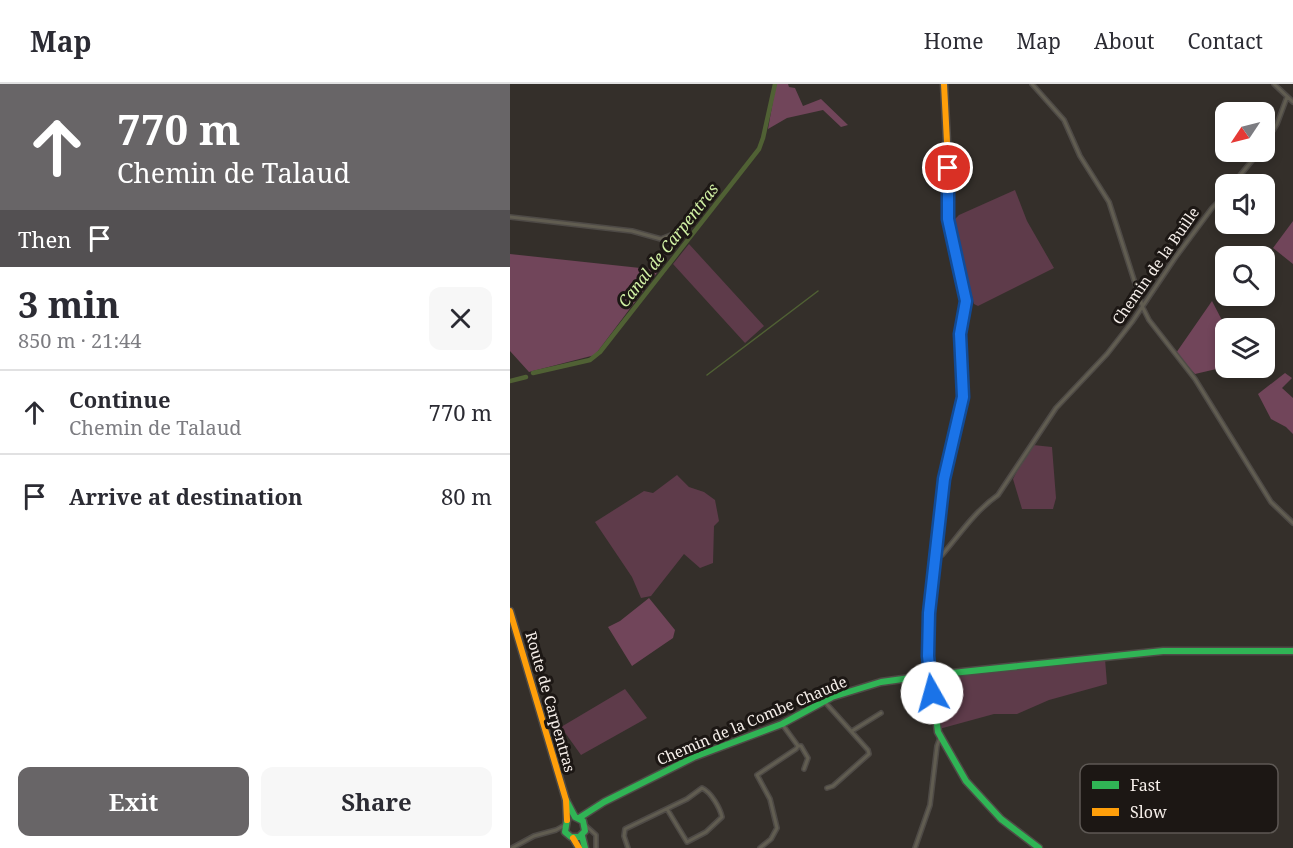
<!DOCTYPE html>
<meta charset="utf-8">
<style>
:root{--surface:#fff;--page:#f7f7f7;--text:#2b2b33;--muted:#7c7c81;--line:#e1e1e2;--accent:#686567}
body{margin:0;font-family:"Noto Serif",serif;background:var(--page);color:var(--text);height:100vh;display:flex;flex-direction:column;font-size:22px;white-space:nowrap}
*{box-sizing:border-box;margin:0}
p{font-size:20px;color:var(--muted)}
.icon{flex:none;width:33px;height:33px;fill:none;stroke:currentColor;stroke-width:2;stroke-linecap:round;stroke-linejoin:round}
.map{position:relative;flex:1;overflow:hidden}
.side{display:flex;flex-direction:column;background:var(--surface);width:510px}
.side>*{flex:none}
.guide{background:#686567;color:#fff;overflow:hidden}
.needle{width:39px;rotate:235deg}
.fabs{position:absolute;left:705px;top:18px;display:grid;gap:12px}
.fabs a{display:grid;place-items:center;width:60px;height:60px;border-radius:12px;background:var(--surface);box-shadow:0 3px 9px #0003;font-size:30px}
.pin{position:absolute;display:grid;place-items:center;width:51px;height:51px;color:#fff;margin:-26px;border:3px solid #fff;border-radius:50%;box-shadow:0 2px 6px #0007}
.me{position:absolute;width:66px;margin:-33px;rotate:353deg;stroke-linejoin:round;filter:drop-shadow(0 0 4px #0008)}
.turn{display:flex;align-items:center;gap:21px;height:126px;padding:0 18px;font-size:27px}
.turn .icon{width:78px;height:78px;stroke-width:2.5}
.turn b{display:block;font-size:42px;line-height:51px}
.then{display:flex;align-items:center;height:57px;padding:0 18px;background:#0003;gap:12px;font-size:22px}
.round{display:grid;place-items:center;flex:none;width:63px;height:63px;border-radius:12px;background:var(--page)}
.head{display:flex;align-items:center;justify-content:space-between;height:102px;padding:0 18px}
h1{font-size:36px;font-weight:700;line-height:45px}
.button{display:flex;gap:12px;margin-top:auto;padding:12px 18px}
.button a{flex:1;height:69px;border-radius:12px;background:var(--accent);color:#fff;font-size:24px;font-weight:700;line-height:69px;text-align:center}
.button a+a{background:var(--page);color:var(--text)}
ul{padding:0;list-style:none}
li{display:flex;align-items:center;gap:18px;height:84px;padding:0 18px;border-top:2px solid var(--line)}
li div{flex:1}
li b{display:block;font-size:22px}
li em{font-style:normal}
header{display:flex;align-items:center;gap:36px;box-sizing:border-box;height:84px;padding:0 30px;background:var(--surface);border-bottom:2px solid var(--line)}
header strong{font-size:28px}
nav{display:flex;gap:33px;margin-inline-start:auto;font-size:21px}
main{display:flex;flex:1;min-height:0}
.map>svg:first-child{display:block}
.green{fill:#5e3b4a}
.forest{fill:#71455a}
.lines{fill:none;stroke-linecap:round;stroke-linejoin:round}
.stream{stroke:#506134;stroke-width:1.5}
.canal{stroke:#506134;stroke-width:4.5}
.street-casing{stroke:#4e4a46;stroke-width:6}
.fast-casing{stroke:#4e4a46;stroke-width:9}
.slow-casing{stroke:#4e4a46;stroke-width:9}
.street{stroke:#615d51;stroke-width:3}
.fast{stroke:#30b455;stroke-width:6}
.slow{stroke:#ff9f0a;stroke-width:6}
.route-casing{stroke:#114b97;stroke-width:15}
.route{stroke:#1a73e8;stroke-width:10}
.labels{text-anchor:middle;stroke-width:6;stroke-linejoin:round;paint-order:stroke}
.street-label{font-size:15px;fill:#f6efea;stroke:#1c1714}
.water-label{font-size:16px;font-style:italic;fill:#d1f1a4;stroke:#1c1714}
.key{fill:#1c1714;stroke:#5d5854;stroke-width:1.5}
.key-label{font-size:16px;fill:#f6efea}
</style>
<header>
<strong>Map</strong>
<nav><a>Home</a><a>Map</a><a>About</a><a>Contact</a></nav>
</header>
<main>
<section class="side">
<div class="guide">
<div class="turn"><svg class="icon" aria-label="ahead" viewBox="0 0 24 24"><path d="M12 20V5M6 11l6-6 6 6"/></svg><div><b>770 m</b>Chemin de Talaud</div></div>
<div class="then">Then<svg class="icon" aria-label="arrive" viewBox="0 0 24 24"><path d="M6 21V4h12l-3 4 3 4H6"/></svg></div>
</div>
<div class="head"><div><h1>3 min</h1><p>850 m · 21:44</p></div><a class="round"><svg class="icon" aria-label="close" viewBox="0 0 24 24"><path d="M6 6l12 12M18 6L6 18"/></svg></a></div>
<ul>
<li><svg class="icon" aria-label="ahead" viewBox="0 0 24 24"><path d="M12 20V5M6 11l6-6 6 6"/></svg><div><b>Continue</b><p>Chemin de Talaud</p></div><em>770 m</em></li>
<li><svg class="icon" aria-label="arrive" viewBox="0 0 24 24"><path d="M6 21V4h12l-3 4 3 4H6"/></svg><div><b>Arrive at destination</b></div><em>80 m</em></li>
</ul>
<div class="button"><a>Exit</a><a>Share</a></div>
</section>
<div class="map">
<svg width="783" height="764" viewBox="0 0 783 764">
<rect width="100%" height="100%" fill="#342f2a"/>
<!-- green -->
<path class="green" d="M505 106 517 137 544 184 468 222 464 220 443 137 449 131Z
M179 160 254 242 235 259 163 180Z
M523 361 542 363 546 414 543 425H512L503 395 515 371Z
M167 391 179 403 194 408 205 416 209 437 204 442 203 479 190 484 174 470 141 512 131 514 122 493 85 438 134 407 143 409Z
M591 574 595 575 597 600 539 616 507 630H484L429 645 425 593Z
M115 605 137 634 71 671 51 643Z"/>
<!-- forest -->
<path class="forest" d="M266 0H278L279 3 285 4 293 22 311 15 338 41 331 43 313 26 277 34 258 45Z
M783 137V180L763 164Z
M0 170 149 186 85 271 19 288 0 267Z
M702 217 716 244 715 283 685 290 666 269Z
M775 289 782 294 772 304 783 314V350L776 343 761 335 748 310Z
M139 514 165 546 163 554 122 582 98 543 110 537Z"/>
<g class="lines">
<!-- stream -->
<path class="stream" d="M197 291 308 207
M421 548 422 579
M423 593 428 620"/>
<!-- canal -->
<path class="canal" d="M23 289 80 276 90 268 249 65 253 54 265 0
M0 297 16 293"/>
<!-- street casing -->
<g class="street-casing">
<path id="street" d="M522 0 554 36 570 72 599 118 633 224 639 236 685 295 761 418 783 439
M764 0 783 18
M754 61 767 40 777 13
M723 100 749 68
M0 133 122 147 151 155 171 147
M426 471H432C450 450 465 427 488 411L546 324 597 270 622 238 665 174 702 124 716 110
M314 617 358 666 359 670 323 702 317 704
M342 647 371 629
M288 662H291L298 674 294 685
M75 741 86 751V764
M2 764 24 752 46 746 55 741
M118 764 114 752 115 745 177 715 192 704C201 708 210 724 212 733L196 748 177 758 157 725
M250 764 261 755 267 744 260 715 247 691 286 665 288 662 272 640
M405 764 420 721 427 662 430 654"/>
</g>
<!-- fast casing -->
<g class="fast-casing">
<path id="fast" d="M453 309 433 395 423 485 418 556 420 591 428 648 456 697 491 735 529 764
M423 591 653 567H783
M56 716 65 733 73 737 75 747 69 753H61L55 748 57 736
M69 734 94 718 184 673 272 640 322 613 371 598 422 591
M72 752 75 764"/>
</g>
<!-- slow casing -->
<g class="slow-casing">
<path id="slow" d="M434 0 439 97 438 135 456 217 450 250 453 309
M0 527 56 716 57 736
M63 754 69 764"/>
</g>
<!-- street -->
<use href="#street" class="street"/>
<!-- fast -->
<use href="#fast" class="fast"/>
<!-- slow -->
<use href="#slow" class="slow"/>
</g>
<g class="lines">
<!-- route casing -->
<g class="route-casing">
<path id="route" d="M422 609 418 572 419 529 434 395 453 313 450 250 456 217 438 135V84"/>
</g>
<!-- route -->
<use href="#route" class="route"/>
</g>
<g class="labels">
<!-- street labels -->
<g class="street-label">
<text transform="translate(646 182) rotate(-55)" y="5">Chemin de la Buille</text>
<text transform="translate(40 618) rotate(74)" y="5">Route de Carpentras</text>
<text transform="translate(242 637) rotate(-23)" y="5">Chemin de la Combe Chaude</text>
</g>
<!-- water labels -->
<g class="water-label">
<text transform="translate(158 161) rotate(-52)" y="6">Canal de Carpentras</text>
</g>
</g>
<!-- legend -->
<rect x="570" y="680" width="198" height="69" rx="9" class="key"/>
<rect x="582" y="697" width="27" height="8" fill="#30b455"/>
<rect x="582" y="724" width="27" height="8" fill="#ff9f0a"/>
<g class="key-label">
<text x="620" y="707">Fast</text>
<text x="620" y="734">Slow</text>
</g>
</svg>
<div class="fabs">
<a><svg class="needle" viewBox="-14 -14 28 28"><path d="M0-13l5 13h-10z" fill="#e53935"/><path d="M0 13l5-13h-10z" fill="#7c7c81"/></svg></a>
<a><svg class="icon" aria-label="sound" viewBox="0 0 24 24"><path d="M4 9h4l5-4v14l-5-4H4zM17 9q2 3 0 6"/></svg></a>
<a><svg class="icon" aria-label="search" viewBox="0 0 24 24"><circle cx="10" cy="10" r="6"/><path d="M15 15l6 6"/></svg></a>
<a><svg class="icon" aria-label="layers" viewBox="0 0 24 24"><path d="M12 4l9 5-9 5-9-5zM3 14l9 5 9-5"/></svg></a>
</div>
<div class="pin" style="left:438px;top:84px;background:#d93025"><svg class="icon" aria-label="arrive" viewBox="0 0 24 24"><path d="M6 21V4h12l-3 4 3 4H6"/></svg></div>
<svg class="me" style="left:422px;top:609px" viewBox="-20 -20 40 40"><circle r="19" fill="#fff"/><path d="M0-13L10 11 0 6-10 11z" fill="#1a73e8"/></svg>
</div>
</main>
